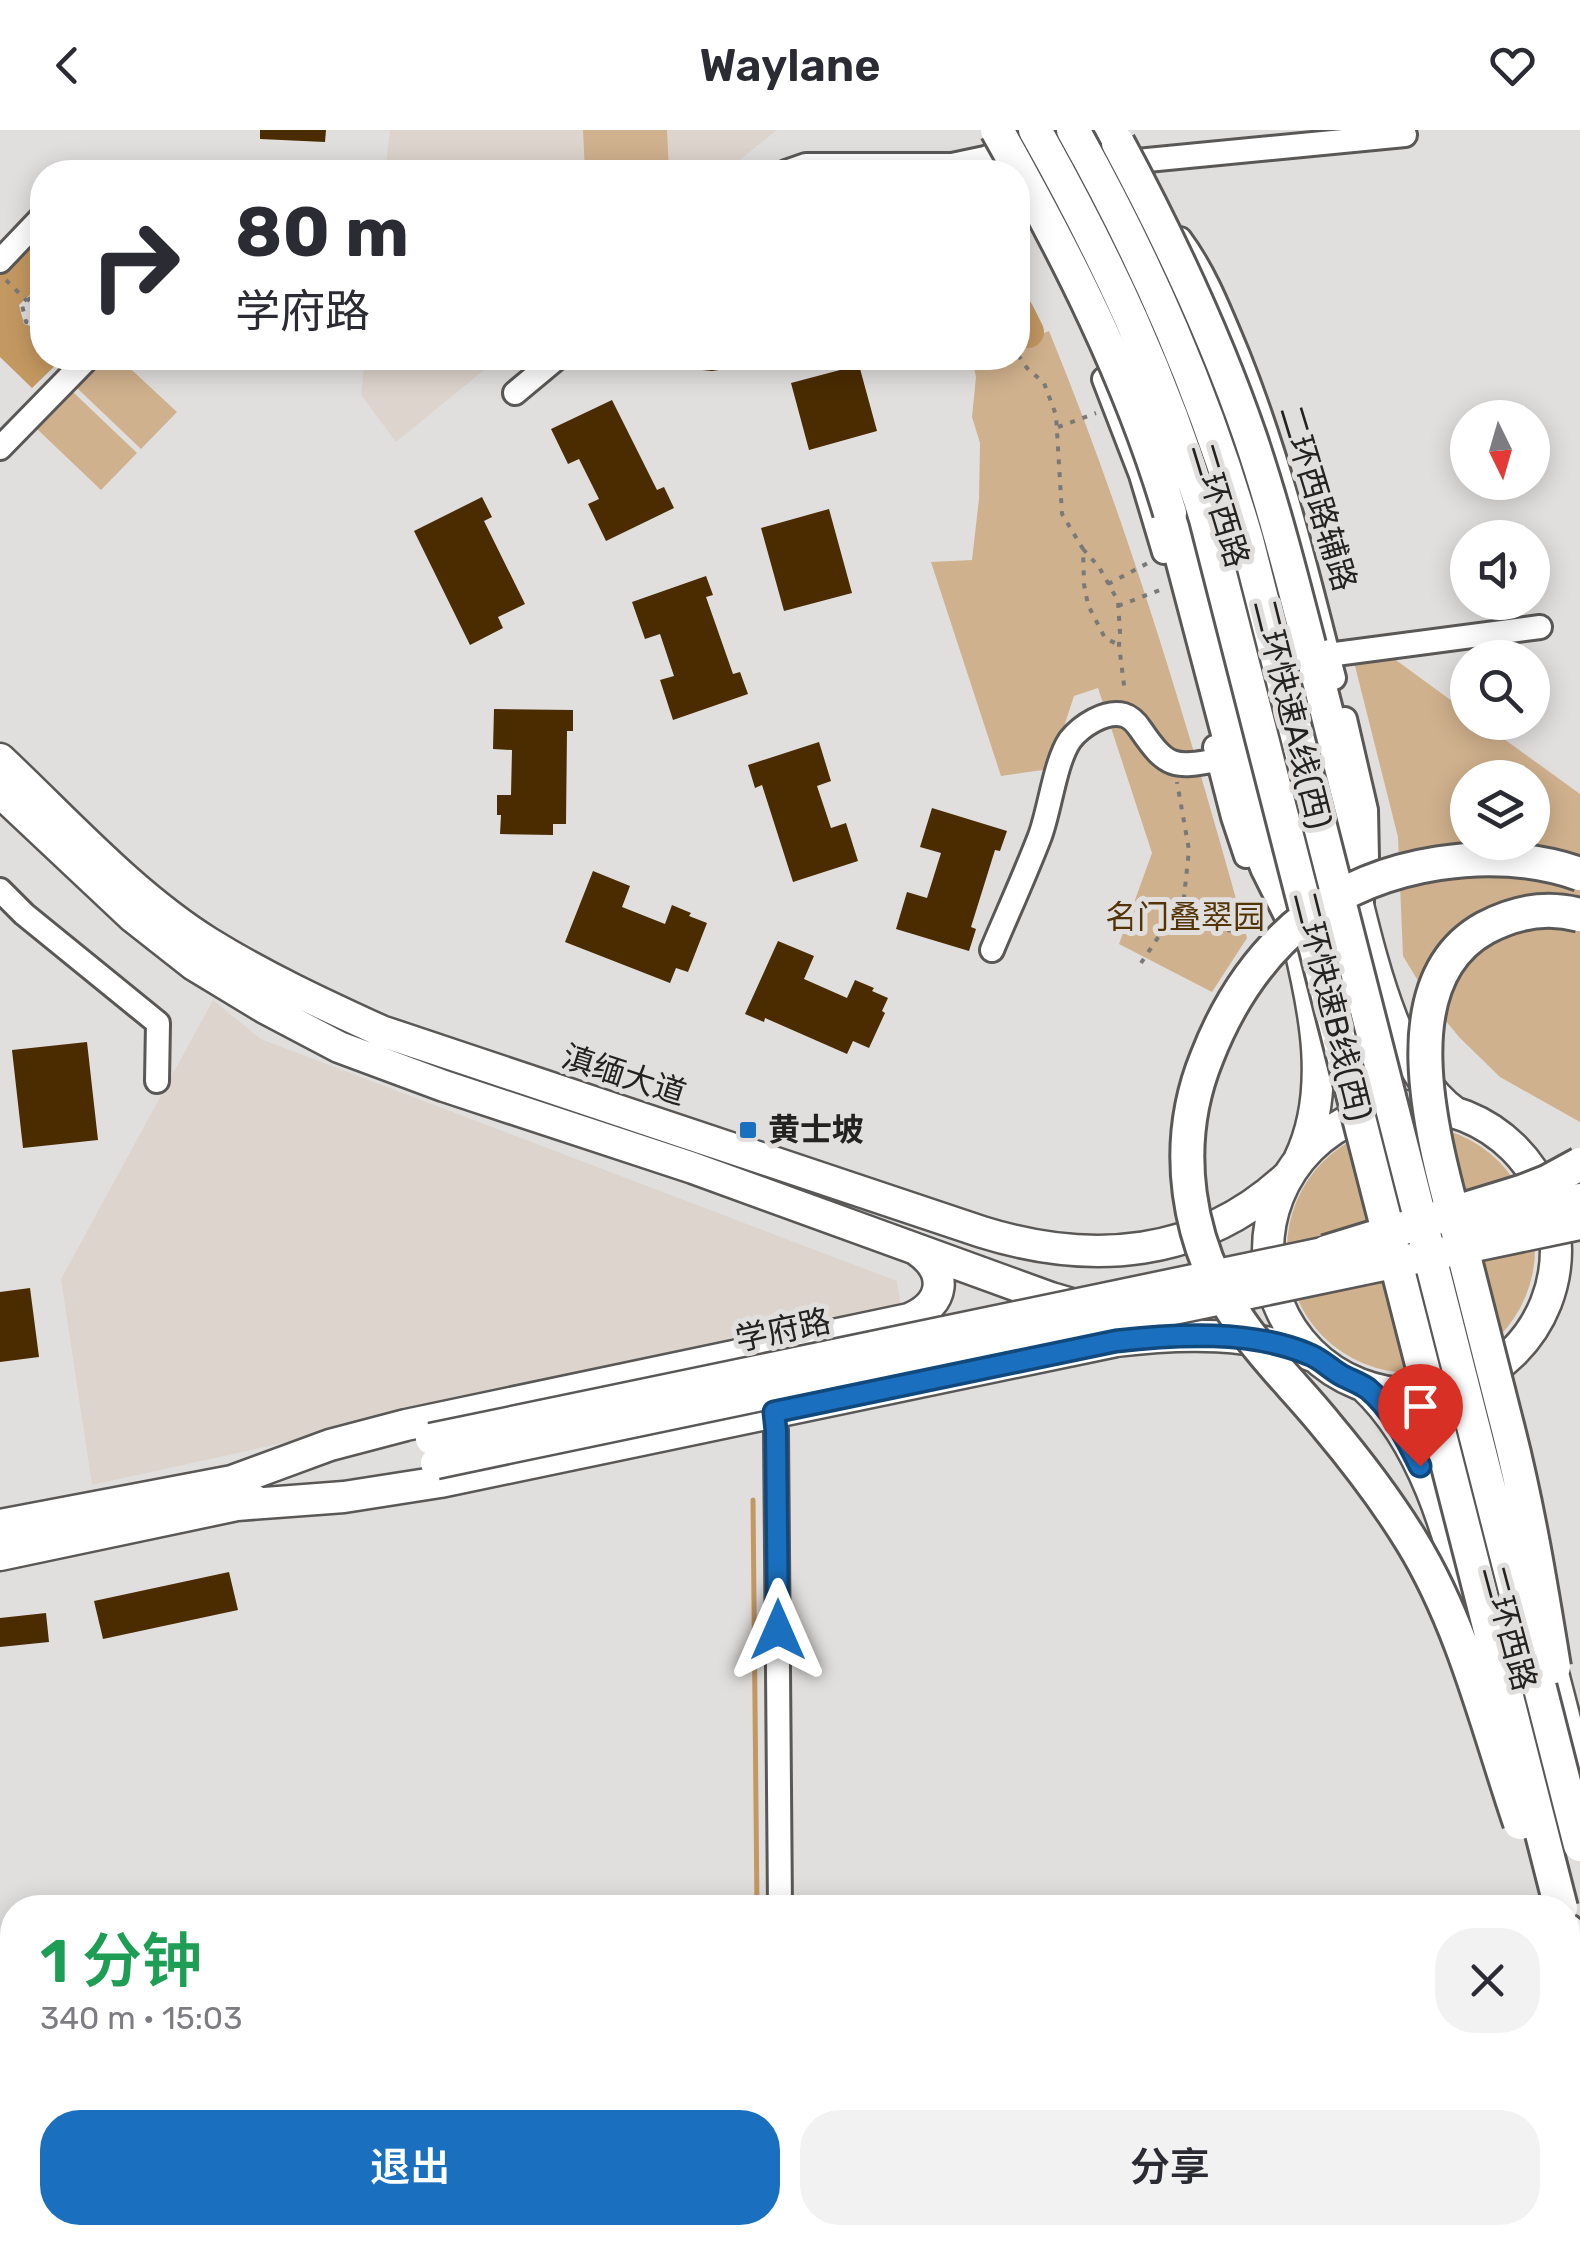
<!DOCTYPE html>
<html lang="zh">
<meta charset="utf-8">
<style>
:root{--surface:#fff;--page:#f2f2f3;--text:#2b2b33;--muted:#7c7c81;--accent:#1a70be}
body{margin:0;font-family:Rubik,"Noto Sans SC",sans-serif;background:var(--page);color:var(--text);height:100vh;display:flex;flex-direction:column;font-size:38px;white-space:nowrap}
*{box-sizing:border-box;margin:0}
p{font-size:32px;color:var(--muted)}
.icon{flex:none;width:55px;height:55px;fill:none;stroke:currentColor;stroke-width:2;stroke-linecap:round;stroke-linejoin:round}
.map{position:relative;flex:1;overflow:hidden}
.side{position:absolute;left:0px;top:1765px;width:1580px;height:350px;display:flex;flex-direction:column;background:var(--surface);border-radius:40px 40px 0 0;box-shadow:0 5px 25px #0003}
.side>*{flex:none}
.top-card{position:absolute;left:30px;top:30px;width:1000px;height:210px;border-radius:40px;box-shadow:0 5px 25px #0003;background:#fff;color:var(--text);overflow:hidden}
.needle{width:65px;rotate:175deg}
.buttons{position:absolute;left:1450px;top:270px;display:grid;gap:20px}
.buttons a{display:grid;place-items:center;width:100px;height:100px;border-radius:50%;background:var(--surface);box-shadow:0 5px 25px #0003;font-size:50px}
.pin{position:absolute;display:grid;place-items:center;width:85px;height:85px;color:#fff;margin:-102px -42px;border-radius:50% 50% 50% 0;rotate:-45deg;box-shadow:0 0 10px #0007}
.pin .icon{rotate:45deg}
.me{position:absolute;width:110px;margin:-55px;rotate:0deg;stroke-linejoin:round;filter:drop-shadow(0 0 8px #0008)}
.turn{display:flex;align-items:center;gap:35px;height:210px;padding:0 40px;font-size:45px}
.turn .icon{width:130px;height:130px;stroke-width:2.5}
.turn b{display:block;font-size:70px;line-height:85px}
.round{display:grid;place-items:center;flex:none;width:105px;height:105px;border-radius:40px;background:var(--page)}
.headline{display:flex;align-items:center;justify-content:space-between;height:170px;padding:0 40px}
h1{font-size:60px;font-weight:600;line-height:75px;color:#1e9e55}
.primary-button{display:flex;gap:20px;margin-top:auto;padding:20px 40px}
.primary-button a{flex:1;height:115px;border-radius:40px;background:var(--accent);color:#fff;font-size:40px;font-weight:600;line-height:115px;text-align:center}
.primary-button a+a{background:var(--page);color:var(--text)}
header{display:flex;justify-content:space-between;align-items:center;height:130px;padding:0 40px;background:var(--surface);font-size:45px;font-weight:600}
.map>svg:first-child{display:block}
.built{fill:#ddd5cd}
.green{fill:#d0b18d;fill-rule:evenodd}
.water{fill:#c49861}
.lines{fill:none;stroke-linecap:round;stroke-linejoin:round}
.stream{stroke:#c49861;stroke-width:5}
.river{stroke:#c49861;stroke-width:32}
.building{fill:#4a2c00}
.minor-casing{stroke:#5a5856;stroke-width:28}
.major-casing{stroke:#5a5856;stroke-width:35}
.highway-casing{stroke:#5a5856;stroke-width:38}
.path{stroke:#7a7977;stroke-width:4;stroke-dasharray:5 8;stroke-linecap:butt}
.minor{stroke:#fff;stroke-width:22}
.major{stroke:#fff;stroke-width:30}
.highway{stroke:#fff;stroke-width:32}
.major-bridge-casing{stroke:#5a5856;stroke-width:35;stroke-linecap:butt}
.highway-bridge-casing{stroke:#5a5856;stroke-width:38;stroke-linecap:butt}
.major-bridge{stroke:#fff;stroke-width:30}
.highway-bridge{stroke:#fff;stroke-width:32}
.route-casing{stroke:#11497c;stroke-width:25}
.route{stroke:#1a70be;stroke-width:18}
.poi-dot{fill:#1a70be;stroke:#e1dfdd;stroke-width:4}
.labels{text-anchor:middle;stroke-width:10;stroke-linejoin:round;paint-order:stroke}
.street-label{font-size:32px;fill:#232221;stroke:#e1dfdd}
.park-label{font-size:32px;fill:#533406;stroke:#e1dfdd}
.poi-label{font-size:32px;font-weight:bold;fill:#232221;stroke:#e1dfdd;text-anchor:start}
</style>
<header><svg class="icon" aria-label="back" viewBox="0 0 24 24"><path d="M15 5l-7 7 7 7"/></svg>Waylane<svg class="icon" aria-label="heart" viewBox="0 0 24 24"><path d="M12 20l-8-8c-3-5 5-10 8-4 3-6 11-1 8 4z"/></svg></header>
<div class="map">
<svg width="1580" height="2115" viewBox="0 0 1580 2115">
<rect width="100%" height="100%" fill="#e1dfdd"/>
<!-- built -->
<path class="built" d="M390 0H777L725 42H385Z
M365 228H499L396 312 361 265Z
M213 870 261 909 897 1151 901 1177 92 1355 61 1149Z"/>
<!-- green -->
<path class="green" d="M583 0H667L669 42H585Z
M1049 201C1130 398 1190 603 1247 808L1212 862 1119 814 1152 723 1098 558 1074 566 1050 639 1001 646 931 432 972 430 979 369 980 313 972 287 976 247 972 228H1018V213Z
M107 228H119L177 282 141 319 77 258Z
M73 262 137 323 101 360 37 299Z
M1389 525 1467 582 1468 592 1482 593 1580 664V992L1500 947 1460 908 1434 877 1403 826 1398 707 1353 528ZM1468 648H1532V712H1468Z
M1287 1119a124 124 0 1 1 248 0a124 124 0 1 1-248 0Z"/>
<!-- water -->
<path class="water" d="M42 100V163L34 161 19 175 24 194 42 200V228H63L32 258 0 227V145Z"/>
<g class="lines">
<!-- stream -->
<path class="stream" d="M753 1370 757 1778"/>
<!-- river -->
<path class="river" d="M1018 182 1028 202"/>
</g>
<!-- building -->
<path class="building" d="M260 0H326L325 12 260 9Z
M660 228H754L726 239 712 241 682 238Z
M859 235 877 301 809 320 791 253Z
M612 270 657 360 664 357 674 378 606 411 588 374 599 369 579 329 568 334 551 299Z
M482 367 492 387 484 391 525 474 498 487 503 498 470 515 414 401Z
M829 379 852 463 784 481 761 398Z
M706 446 713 465 706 467 733 544 740 542 748 564 673 590 660 550 674 546 660 504 645 509 632 472Z
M494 579 573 580V601H567L566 694H553V705L500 704 501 685H497V665H511L512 620 493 619Z
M819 612 831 651 817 656 831 698 846 693 858 731 793 752 762 655 755 658 748 635Z
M932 678 1007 701 1000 721 995 720 971 797 976 799 969 821 896 799 907 762 927 768 941 723 920 717Z
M593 741 630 756 622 777 665 794 672 775 691 783 689 786 707 793 688 842 676 838 670 853 565 812Z
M778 811 814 826 804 849 847 868 855 850 874 858 872 861 888 868 882 881 885 883 869 918 853 911 847 924 765 888 764 892 745 884Z
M87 912 98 1010 23 1018 12 920Z
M30 1158 39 1227 0 1232V1162Z
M229 1442 238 1480 103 1509 94 1471Z
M46 1483 49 1512 0 1517V1488Z
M1396 2102H1527L1531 2115H1353Z"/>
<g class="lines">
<!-- minor casing -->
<g class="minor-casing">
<path id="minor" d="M1115 35 1137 31 1405 5
M786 42 806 35H952L985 28 1020 16
M1180 109C1206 144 1221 185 1238 225 1280 330 1306 439 1334 548
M0 131 40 89
M1104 249 1141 345 1164 422
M515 263 557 228
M0 318 88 228
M1328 525 1540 497
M1345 589 1366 680 1367 729
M1215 617 1233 687 1246 726
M0 760 24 784 158 893 157 951
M992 820C1008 782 1025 745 1040 706 1050 679 1055 632 1070 610 1081 596 1105 580 1124 585 1131 587 1137 594 1141 600 1167 638 1174 638 1218 630
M774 1282 776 1301 780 1778
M1568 1963 1580 1960
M637 2115 779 2102"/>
</g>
<!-- major casing -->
<g class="major-casing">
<path id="major" d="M1015 0 1063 85
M1091 0 1134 77
M1214 256C1266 394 1298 540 1334 683
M0 629C66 691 132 765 209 813 264 847 322 874 381 901L982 1102C1091 1136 1200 1128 1287 1047
M0 662 133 787 194 835 265 878 339 917 444 956 693 1038 1051 1168 1143 1195 1203 1206
M1351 747C1369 817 1393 938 1454 982
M1298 811C1315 881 1332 962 1299 1030
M1268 1120a144 144 0 1 1 288 0a144 144 0 1 1-288 0Z
M1364 1256C1426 1314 1449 1406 1470 1486
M232 1351 330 1315 406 1295 909 1189C945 1174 949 1142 917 1120
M237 1375 344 1367 440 1352 1116 1211C1181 1203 1254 1201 1315 1227
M0 1395 248 1348
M0 1425 256 1371
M1546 1516 1580 1648
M1568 1868 1580 1917"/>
</g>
<!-- highway casing -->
<g class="highway-casing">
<path id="highway" d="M1170 383 1255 706 1267 737 1293 789
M1309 515C1331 600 1356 683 1357 772
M1568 1801 1580 1850"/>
</g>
<!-- path -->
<path class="path" d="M6 150 27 171
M42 166 35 164 22 175 26 192 42 197
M1018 225 1027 238 1044 253 1056 285 1062 384 1083 419 1084 454 1088 475 1105 508 1119 515
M1058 297 1096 283
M1083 419 1099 437 1118 471 1120 503 1119 515 1125 563
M1108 454 1148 433
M1118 476 1165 458
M1179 783C1197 797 1233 804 1255 800
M1141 833 1161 803 1175 791 1183 776 1189 720 1177 652"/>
<!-- minor -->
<use href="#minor" class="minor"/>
<!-- major -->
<use href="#major" class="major"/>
<!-- highway -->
<use href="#highway" class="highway"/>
<!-- major-bridge casing -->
<g class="major-bridge-casing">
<path id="major-bridge" d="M1461 1094 1580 1069
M431 1309 1347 1118
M436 1333 1580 1094"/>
</g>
<!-- highway-bridge casing -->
<g class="highway-bridge-casing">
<path id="highway-bridge" d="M997 0C1066 123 1130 247 1170 383
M1035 0C1107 128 1163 248 1206 389L1561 1778
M1073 0C1148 134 1204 263 1247 410L1580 1715
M1118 13C1169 108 1215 205 1250 307 1273 375 1291 445 1309 515
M1326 1122 1524 1061 1547 1052 1580 1034
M1554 1537C1541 1457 1528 1377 1508 1299 1493 1240 1478 1181 1463 1122 1441 1034 1380 856 1485 798 1515 782 1547 776 1580 785
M1520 1693C1488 1599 1464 1497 1412 1412 1387 1371 1358 1333 1327 1296 1299 1261 1265 1229 1240 1192 1186 1114 1171 1015 1207 927 1228 873 1261 823 1307 787 1380 731 1493 714 1580 744"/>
</g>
<!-- major-bridge -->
<use href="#major-bridge" class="major-bridge"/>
<!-- highway-bridge -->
<use href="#highway-bridge" class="highway-bridge"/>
</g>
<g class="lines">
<!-- route casing -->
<g class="route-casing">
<path id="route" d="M778 1500 776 1301 774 1282 1116 1211C1176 1204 1251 1200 1308 1224 1320 1228 1329 1238 1341 1245 1350 1250 1360 1253 1368 1259 1392 1279 1406 1308 1420 1336"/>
</g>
<!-- route -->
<use href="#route" class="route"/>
</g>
<!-- markers -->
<rect class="poi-dot" x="738" y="990" width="20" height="20" rx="5"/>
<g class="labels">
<!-- street labels -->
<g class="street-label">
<text transform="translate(1318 368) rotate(73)" y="11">二环西路辅路</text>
<text transform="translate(1220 375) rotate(73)" y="11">二环西路</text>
<text transform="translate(1292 584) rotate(76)" y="11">二环快速A线(西)</text>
<text transform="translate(1332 876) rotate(76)" y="11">二环快速B线(西)</text>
<text transform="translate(624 945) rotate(18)" y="11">滇缅大道</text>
<text transform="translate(783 1200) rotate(-12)" y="11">学府路</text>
<text transform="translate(1509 1498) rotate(75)" y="11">二环西路</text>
</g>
<!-- park labels -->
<g class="park-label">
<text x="1185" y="798">名门叠翠园</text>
</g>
<!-- poi labels -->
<g class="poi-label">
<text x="768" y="1011">黄士坡</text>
</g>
</g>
</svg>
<div class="buttons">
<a><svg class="needle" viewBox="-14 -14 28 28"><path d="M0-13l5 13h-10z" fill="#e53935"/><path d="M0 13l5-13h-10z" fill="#7c7c81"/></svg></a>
<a><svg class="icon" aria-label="sound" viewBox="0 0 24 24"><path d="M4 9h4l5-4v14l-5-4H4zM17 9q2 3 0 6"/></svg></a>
<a><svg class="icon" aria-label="search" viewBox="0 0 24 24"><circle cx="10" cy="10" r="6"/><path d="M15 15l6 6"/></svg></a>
<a><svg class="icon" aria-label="layers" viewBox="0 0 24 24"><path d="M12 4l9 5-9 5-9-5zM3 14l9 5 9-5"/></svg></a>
</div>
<div class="pin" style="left:1420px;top:1336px;background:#d93025"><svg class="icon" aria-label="arrive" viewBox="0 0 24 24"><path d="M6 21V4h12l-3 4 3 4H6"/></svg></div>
<svg class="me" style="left:778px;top:1500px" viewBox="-20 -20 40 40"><path d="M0-17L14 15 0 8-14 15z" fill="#1a70be" stroke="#fff" stroke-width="4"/></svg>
<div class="top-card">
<div class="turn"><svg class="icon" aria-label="right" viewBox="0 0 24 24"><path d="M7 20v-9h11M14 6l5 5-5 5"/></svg><div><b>80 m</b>学府路</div></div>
</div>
<section class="side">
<div class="headline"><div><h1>1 分钟</h1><p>340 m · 15:03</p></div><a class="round"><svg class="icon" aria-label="close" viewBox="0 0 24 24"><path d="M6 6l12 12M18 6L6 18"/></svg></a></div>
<div class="primary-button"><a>退出</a><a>分享</a></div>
</section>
</div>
